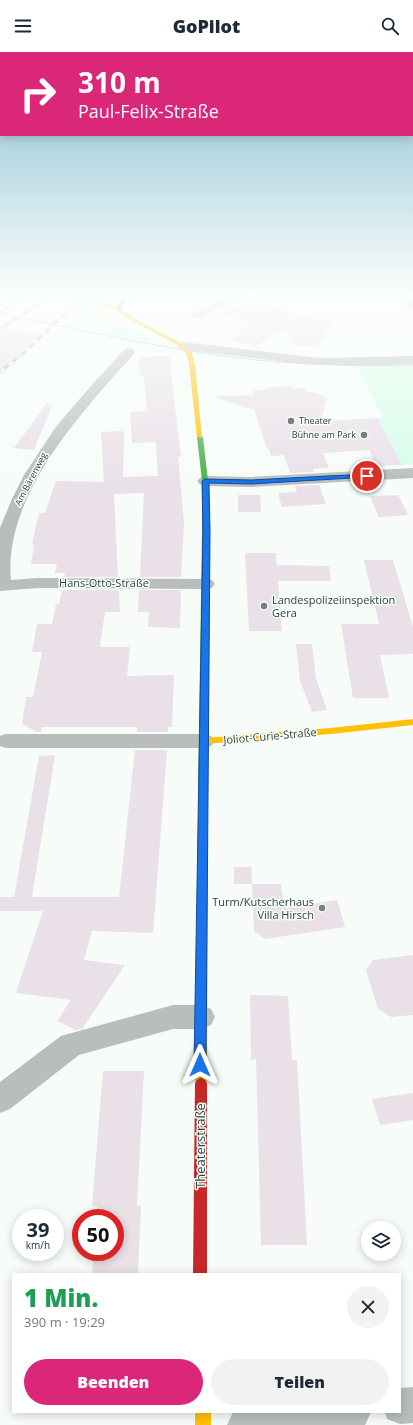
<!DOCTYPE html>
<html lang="de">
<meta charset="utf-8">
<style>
:root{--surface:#fff;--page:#f2f2f3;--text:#1f2937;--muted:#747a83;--accent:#db2777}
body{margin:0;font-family:"Open Sans",sans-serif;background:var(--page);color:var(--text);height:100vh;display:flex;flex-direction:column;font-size:15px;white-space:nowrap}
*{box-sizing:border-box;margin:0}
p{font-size:13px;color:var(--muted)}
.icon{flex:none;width:22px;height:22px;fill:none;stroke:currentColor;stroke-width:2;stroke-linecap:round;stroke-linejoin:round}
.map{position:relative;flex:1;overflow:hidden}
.details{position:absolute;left:12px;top:1221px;width:389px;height:140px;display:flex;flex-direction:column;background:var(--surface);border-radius:0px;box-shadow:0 2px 10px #0003}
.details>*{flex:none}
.banner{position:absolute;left:0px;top:0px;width:413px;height:84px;box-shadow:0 2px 10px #0003;background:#db2777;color:#fff;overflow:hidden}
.tools{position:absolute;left:361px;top:1169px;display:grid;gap:8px}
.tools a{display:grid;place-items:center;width:40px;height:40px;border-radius:50%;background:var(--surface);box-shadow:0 2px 10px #0003;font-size:20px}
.speed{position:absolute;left:12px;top:1157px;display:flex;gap:8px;font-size:20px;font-weight:700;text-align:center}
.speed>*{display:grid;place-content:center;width:52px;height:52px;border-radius:50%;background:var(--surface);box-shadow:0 2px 10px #0003;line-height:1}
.speed small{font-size:10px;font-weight:400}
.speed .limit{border:6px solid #d22;background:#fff;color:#111}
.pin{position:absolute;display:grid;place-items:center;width:34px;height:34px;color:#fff;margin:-17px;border:2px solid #fff;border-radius:50%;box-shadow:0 1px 4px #0007}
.me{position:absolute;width:44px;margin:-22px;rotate:0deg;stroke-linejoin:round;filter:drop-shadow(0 0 3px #0008)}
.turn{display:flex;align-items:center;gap:14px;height:84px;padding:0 12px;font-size:18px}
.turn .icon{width:52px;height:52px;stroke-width:2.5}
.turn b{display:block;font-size:28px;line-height:34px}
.round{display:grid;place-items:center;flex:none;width:42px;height:42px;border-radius:21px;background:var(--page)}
.head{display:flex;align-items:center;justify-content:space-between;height:68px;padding:0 12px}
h1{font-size:24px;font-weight:800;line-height:30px;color:#1e9e55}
.action{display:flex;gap:8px;margin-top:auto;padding:8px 12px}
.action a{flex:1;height:46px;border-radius:24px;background:var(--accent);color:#fff;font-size:16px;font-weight:800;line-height:46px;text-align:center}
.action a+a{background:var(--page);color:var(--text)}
header{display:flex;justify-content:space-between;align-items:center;height:52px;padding:0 12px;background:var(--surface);font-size:18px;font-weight:800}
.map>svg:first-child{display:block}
.green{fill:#d5fdea}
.building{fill:#e9e0e8}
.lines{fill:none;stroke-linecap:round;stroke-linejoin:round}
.secondary-tunnel{stroke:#d0d6d3;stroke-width:14;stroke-dasharray:14 6;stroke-linecap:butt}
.street{fill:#b9bdbb;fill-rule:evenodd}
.fast{fill:#4caf50;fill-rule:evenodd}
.slow{fill:#ffc107;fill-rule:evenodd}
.jam{fill:#c62828;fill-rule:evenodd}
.tram{stroke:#b6bbb8;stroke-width:1}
.rail-casing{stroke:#b6bbb8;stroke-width:3}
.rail{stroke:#f5fef9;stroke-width:2;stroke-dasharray:5.5;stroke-linecap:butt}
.route{fill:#1a73e8;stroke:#114b97}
.poi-dot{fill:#79807c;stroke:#f5fef9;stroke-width:1.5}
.labels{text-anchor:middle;stroke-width:3;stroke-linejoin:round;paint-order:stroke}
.far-poi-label{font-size:9px;fill:#353e39;stroke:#f5fef9;text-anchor:start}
.far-street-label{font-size:9px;fill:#353e39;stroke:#f5fef9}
.street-label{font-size:11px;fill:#353e39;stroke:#f5fef9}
.poi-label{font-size:11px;fill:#353e39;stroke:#f5fef9;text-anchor:start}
.near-street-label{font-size:13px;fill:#353e39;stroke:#f5fef9}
</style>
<header><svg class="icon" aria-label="menu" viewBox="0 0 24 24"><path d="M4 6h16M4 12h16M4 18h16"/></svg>GoPilot<svg class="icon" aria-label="search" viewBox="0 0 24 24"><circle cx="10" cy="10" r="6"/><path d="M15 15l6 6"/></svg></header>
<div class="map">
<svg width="413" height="1373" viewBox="0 0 413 1373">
<rect width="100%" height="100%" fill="#f7fcf9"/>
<!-- green -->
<path class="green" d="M88 254 103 265V271L94 278 73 274 78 265Z
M124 273 160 292 106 283 115 276Z
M413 309V412L402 413 378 366 383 365 355 312Z"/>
<!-- building -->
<path class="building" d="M245 251 265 253 311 267 316 260 338 262 320 292 317 294H302L293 291 287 276 254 295 229 288 243 280 238 278 250 271 221 263Z
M0 276 39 282 0 320Z
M169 304 181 405H178L184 470 181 525H140L144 441 114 442 118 525H64L65 521H55L57 512H31L34 493H32L39 461H45L56 429 104 430 101 380 124 379 123 425 158 424 156 390 132 391 130 360 147 359 144 324H140L139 308H142V305Z
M291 334 292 336H304L306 340H313L327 346 321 369 378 366 402 413 376 414 369 398 323 401 329 416 313 417 314 420 290 421 284 403 271 404 269 397H267L254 358 217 346V344L254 343 252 338H265V336Z
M47 351 52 354 34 398 14 396Z
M319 433 326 452 282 455 278 441 297 440 295 434Z
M238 443H260L261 460H238Z
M398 443 408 463 379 465 370 444Z
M245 501H276L277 513 329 514 331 529H278L282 579H249Z
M364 508H393L413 575V602L380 603 389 646H353L341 572H379Z
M62 538H119L120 560H105L100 595H130L127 624 174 623 172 675H168V680H137V675H42L41 680H36L22 672 26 645H33L42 600H32L37 572H52L56 552H59Z
M139 538H181L180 576 148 575 149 560H138Z
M296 592H312L316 627 327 658 312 660 300 629Z
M135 698H167L153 881 92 879 84 908 125 913 82 977 76 978 57 969 71 948 16 941 43 859H0V845H14L39 704 55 703 32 845H119Z
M234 815H251L252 832H234Z
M252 832H281L284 856 337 848 345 875 265 887 254 879Z
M413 903V963L391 965 378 957 366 918 373 908Z
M250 943 288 944 292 1008H297L307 1193H261L256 1007 251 1008Z
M103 1019H144L137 1154 141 1153 138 1222H92L94 1200H115V1166H96L97 1154H92Z
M413 1041V1068L380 1073 372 1047Z"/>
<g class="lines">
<!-- secondary-tunnel -->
<path class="secondary-tunnel" d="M81 242 92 249"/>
<!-- street -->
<path class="street" d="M233 242H247L245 244 201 265H193L191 263 193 261Z
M398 242H409L413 247V258L409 257Z
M183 290 319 306 413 304V312L351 314 304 312 179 297 177 294 179 291Z
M129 296 133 297 135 300 133 303C81 361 3 444 11 528L38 526 206 527 212 528 215 532 212 536 206 537 38 536 0 539V476L12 447 24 423 55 376 89 336 125 297Z
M413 416V426L251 435 205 434 200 432 197 429 200 426 205 424 251 425Z
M6 682H204L211 684 215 689 211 694 204 696H6L0 694V684Z
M173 953H201L211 957 215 965 211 973 201 977H173L79 1003 10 1057 0 1061V1030L61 984Z
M413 1335V1371L400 1372 387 1367 385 1360H400V1336Z
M233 1360H371L365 1373H227Z"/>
<!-- fast -->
<path class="fast" d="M200 383 203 385 208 429 210 479 208 739 206 741H200L198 739 202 479V429L197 385Z"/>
<!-- slow -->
<path class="slow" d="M92 248 120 256 130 264 185 293 192 301 195 312 202 386 197 385 189 312 186 301 181 295 126 266 116 258 90 250V249Z
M413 667V673L331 682 204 692 199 689 204 686 331 676Z
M203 736 206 737 208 739 207 1032 205 1036 201 1038 197 1036 195 1032 198 739 200 737Z
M195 1360H211V1373H195Z"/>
<!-- jam -->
<path class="jam" d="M133 242H138L126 248 120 258H116L122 246Z
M201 1026 205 1028 207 1032V1222H193L195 1032 197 1028Z"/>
<!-- tram -->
<path class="tram" d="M0 261C85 280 170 298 256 308 308 313 360 314 413 313"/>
<!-- rail casing -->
<g class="rail-casing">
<path id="rail" d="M0 260 29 242
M0 277 53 242
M0 320 26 299 85 242"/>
</g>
<!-- rail -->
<use href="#rail" class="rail"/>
</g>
<!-- sky -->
<linearGradient id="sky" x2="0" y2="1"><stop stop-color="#87bed3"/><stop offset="0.56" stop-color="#fbfefc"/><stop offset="1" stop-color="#fbfefc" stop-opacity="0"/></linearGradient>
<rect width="413" height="434" fill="url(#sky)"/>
<!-- route -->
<path class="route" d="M367 422H369V425L251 432 209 431 210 479 206 1013 205 1017 200 1018 196 1017 194 1013 203 479 202 429 205 427 251 428Z"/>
<!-- markers -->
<g class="poi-dot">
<circle cx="291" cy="369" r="4"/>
<circle cx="364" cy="383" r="4"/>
<circle cx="264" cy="554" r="4"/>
<circle cx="322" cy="856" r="4"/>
</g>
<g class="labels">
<!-- far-poi labels -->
<g class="far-poi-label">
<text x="299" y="372">Theater</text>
<text x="356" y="386" text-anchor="end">Bühne am Park</text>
</g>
<!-- far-street labels -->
<g class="far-street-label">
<text transform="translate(31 427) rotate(-62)" y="3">Am Bärenweg</text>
</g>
<!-- street labels -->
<g class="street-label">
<text x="104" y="535">Hans-Otto-Straße</text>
<text transform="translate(270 684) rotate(-5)" y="4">Joliot-Curie-Straße</text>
</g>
<!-- poi labels -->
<g class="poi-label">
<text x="272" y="552">Landespolizeiinspektion<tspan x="272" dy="13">Gera</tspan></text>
<text x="314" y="854" text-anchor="end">Turm/Kutscherhaus<tspan x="314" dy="13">Villa Hirsch</tspan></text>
</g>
<!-- near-street labels -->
<g class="near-street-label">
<text transform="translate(200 1094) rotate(-90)" y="5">Theaterstraße</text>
</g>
</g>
</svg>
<div class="tools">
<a><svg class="icon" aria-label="layers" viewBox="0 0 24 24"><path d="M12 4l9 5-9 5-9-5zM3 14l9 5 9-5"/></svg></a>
</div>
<div class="speed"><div>39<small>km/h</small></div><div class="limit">50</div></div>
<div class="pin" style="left:367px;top:424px;background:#d93025"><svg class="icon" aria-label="arrive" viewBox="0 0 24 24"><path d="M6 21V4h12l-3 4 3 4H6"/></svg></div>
<svg class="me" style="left:200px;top:1013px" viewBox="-20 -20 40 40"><path d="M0-17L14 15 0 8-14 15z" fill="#1a73e8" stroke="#fff" stroke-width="4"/></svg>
<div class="banner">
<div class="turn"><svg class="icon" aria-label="right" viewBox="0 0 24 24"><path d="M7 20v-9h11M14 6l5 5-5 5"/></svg><div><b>310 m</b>Paul-Felix-Straße</div></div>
</div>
<section class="details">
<div class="head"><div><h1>1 Min.</h1><p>390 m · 19:29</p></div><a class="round"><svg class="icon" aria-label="close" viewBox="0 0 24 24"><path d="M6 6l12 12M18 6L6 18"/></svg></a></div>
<div class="action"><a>Beenden</a><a>Teilen</a></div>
</section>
</div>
